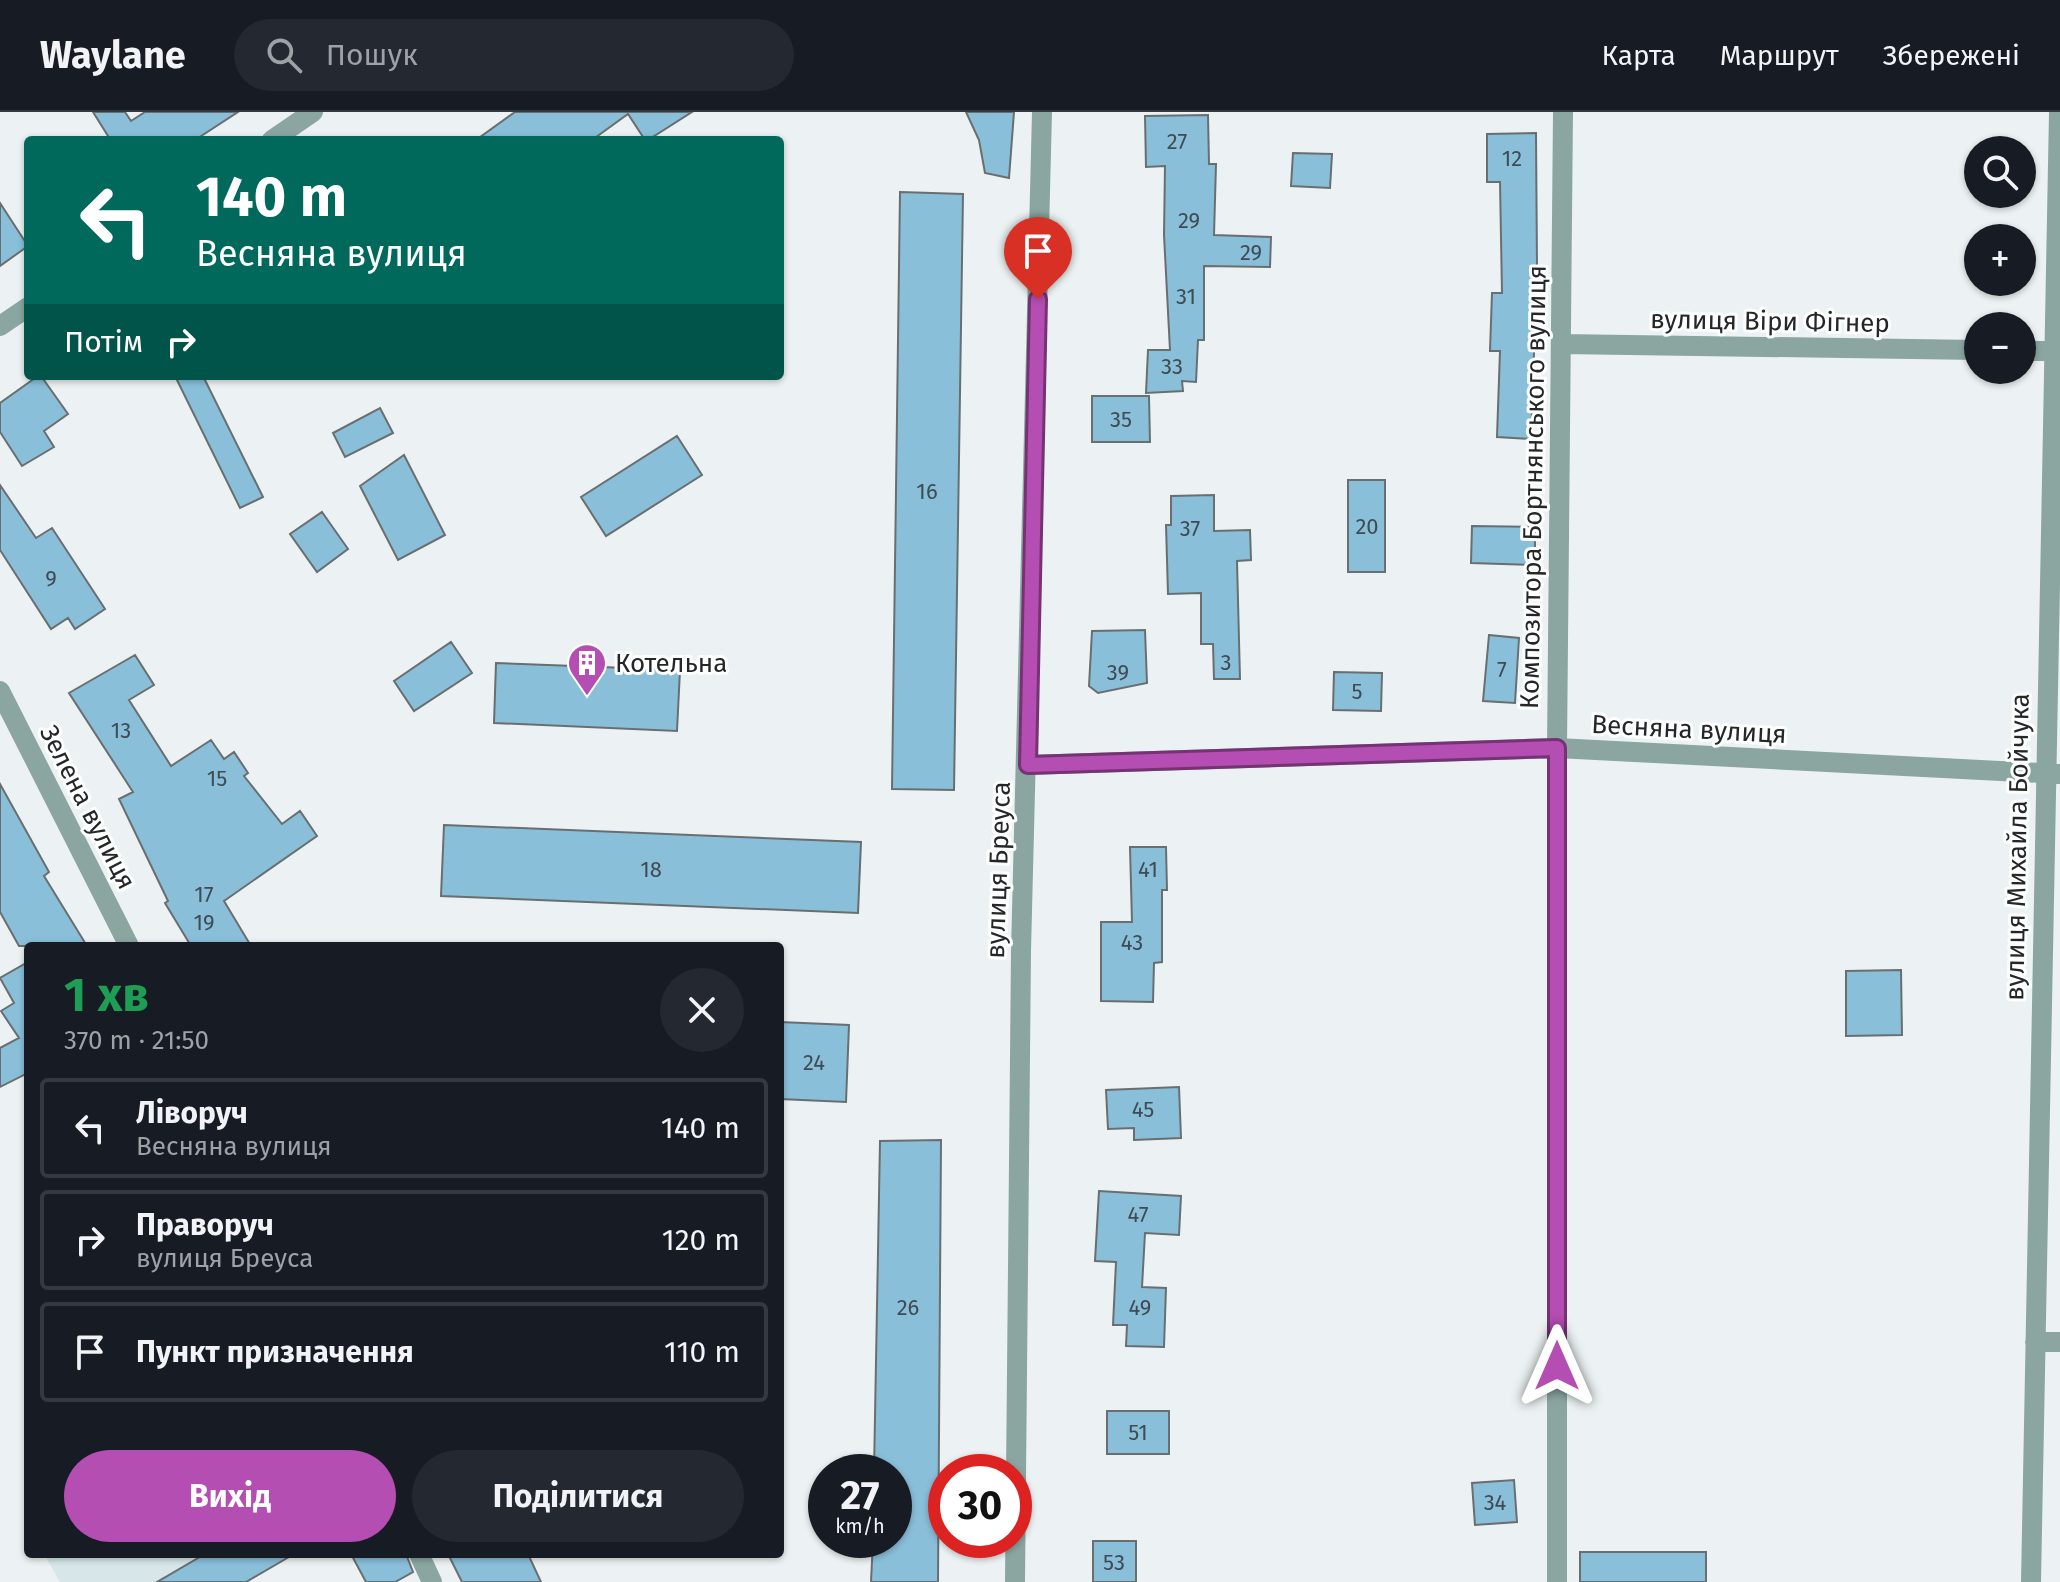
<!DOCTYPE html>
<html lang="uk">
<meta charset="utf-8">
<style>
:root{--surface:#171b24;--page:#242831;--text:#f1f3f6;--muted:#9ea1a6;--line:#363941;--accent:#b44eb2}
body{margin:0;font-family:"Fira Sans",sans-serif;background:var(--page);color:var(--text);height:100vh;display:flex;flex-direction:column;font-size:30px;white-space:nowrap}
*{box-sizing:border-box;margin:0}
p{font-size:26px;color:var(--muted)}
.icon{flex:none;width:44px;height:44px;fill:none;stroke:currentColor;stroke-width:2;stroke-linecap:round;stroke-linejoin:round}
.map{position:relative;flex:1;overflow:hidden}
.side{position:absolute;left:24px;top:830px;width:760px;height:616px;display:flex;flex-direction:column;background:var(--surface);border-radius:8px;box-shadow:0 2px 6px #0004}
.side>*{flex:none}
.guide{position:absolute;left:24px;top:24px;width:760px;height:244px;border-radius:8px;box-shadow:0 2px 6px #0004;background:#00695c;color:#fff;overflow:hidden}
.controls{position:absolute;left:1964px;top:24px;display:grid;gap:16px}
.controls a{display:grid;place-items:center;width:72px;height:72px;border-radius:50%;background:var(--surface);box-shadow:0 2px 6px #0004;font-size:40px}
.speed{position:absolute;left:808px;top:1342px;display:flex;gap:16px;font-size:40px;font-weight:700;text-align:center}
.speed>*{display:grid;place-content:center;width:104px;height:104px;border-radius:50%;background:var(--surface);box-shadow:0 2px 6px #0004;line-height:1}
.speed small{font-size:20px;font-weight:400}
.speed .limit{border:12px solid #d22;background:#fff;color:#111}
.pin{position:absolute;display:grid;place-items:center;width:68px;height:68px;color:#fff;margin:-82px -34px;border-radius:50% 50% 50% 0;rotate:-45deg;box-shadow:0 0 8px #0007}
.pin .icon{rotate:45deg}
.me{position:absolute;width:88px;margin:-44px;rotate:0deg;stroke-linejoin:round;filter:drop-shadow(0 0 6px #0008)}
.turn{display:flex;align-items:center;gap:28px;height:168px;padding:0 40px;font-size:36px}
.turn .icon{width:104px;height:104px;stroke-width:2.5}
.turn b{display:block;font-size:56px;line-height:68px}
.then{display:flex;align-items:center;height:76px;padding:0 40px;background:#0003;gap:16px;font-size:30px}
.round{display:grid;place-items:center;flex:none;width:84px;height:84px;border-radius:42px;background:var(--page)}
.head{display:flex;align-items:center;justify-content:space-between;height:136px;padding:0 40px}
h1{font-size:48px;font-weight:700;line-height:60px;color:#1e9e55}
.cta{display:flex;gap:16px;margin-top:auto;padding:16px 40px}
.cta a{flex:1;height:92px;border-radius:48px;background:var(--accent);color:#fff;font-size:32px;font-weight:700;line-height:92px;text-align:center}
.cta a+a{background:var(--page);color:var(--text)}
ul{padding:0;list-style:none}
li{display:flex;align-items:center;gap:24px;height:100px;margin:0 16px 12px;padding:0 24px;border:4px solid var(--line);border-radius:8px}
li div{flex:1}
li b{display:block;font-size:30px}
li em{font-style:normal}
header{display:flex;align-items:center;gap:48px;box-sizing:border-box;height:112px;padding:0 40px;background:var(--surface);border-bottom:2px solid var(--line)}
header strong{font-size:38px}
nav{display:flex;gap:44px;margin-inline-start:auto;font-size:28px}
.search{width:560px;height:72px;background:var(--page);display:flex;align-items:center;gap:20px;box-sizing:border-box;padding:0 28px;border-radius:44px;color:var(--muted);font-size:30px}
.map>svg:first-child{display:block}
.built{fill:#d7e7e9}
.building{fill:#8abfda;stroke:#696e70;stroke-width:2}
.lines{fill:none;stroke-linecap:round;stroke-linejoin:round}
.minor{stroke:#8ba6a1;stroke-width:20}
.tertiary{stroke:#8ba6a1;stroke-width:20}
.route-casing{stroke:#753374;stroke-width:20}
.route{stroke:#b44eb2;stroke-width:14}
.labels{text-anchor:middle;stroke-width:6;stroke-linejoin:round;paint-order:stroke}
.number-label{font-size:22px;fill:#3e4c54}
.street-label{font-size:26px;fill:#242627;stroke:#fdffff}
.poi-label{font-size:26px;fill:#242627;stroke:#fdffff;text-anchor:start}
</style>
<header>
<strong>Waylane</strong>
<div class="search"><svg class="icon" aria-label="search" viewBox="0 0 24 24"><circle cx="10" cy="10" r="6"/><path d="M15 15l6 6"/></svg>Пошук</div>
<nav><a>Карта</a><a>Маршрут</a><a>Збережені</a></nav>
</header>
<div class="map">
<svg width="2060" height="1470" viewBox="0 0 2060 1470">
<rect width="100%" height="100%" fill="#ecf2f3"/>
<!-- built -->
<path class="built" d="M44 1442H294L246 1470H60Z"/>
<!-- building -->
<path class="building" d="M93 0H125L131 9 145 0H238L195 28H101L108 24Z
M515 0H692L648 28H645L628 2 592 28H476Z
M966 0H1014L1009 66 985 61 979 28Z
M1208 3 1209 52H1216L1214 123 1271 125 1270 155 1204 154V228H1198L1196 270 1182 269 1183 279 1146 281 1148 238H1170L1164 123 1165 54 1146 55 1145 4Z
M1536 21 1537 155 1531 327 1497 325 1500 239H1490L1492 181H1502L1500 70H1487V22Z
M1293 41 1332 42 1330 76 1291 74Z
M900 80 963 82 954 678 892 677Z
M0 91 28 134 0 154Z
M38 264H41L68 302 44 319 54 335 22 354 0 320V291Z
M175 264H203L263 385 240 396Z
M1092 284H1149L1150 330H1092Z
M380 296 393 321 345 345 333 321Z
M677 324 702 363 606 424 581 385Z
M404 343 445 423 398 448 360 374Z
M1348 368H1385V460H1348Z
M0 373 36 426 52 416 105 497 75 517 68 506 51 517 0 438Z
M1214 383V419L1250 418 1251 448 1237 449 1240 567H1214L1213 532H1201V481L1168 482 1166 413H1171V384Z
M322 400 348 437 317 460 290 422Z
M1472 414 1535 415V453L1471 451Z
M1145 518 1147 571 1098 581 1089 574 1092 519Z
M1489 523 1519 526 1515 591 1483 589Z
M451 530 472 561 414 599 394 569Z
M135 543 154 573 129 588 171 654 211 628 224 647 234 640 248 661 244 664 282 712 300 699 317 724 224 789 251 834H191L165 791 168 789 119 687 133 680 69 581Z
M496 551 680 558 677 619 494 611Z
M1334 560 1382 561 1381 599 1333 598Z
M0 672 49 760 44 764 87 834H19L0 800Z
M444 713 861 730 858 801 441 784Z
M1130 735H1166L1167 778H1162V850L1154 851 1153 890 1101 889V810H1132Z
M28 850V961L0 975V936L19 926 1 899 14 891 0 866Z
M1901 858 1902 923 1846 924V859Z
M780 910 849 913 846 990 780 987Z
M1179 975 1181 1026 1134 1028V1016L1108 1017 1106 978Z
M941 1028 938 1470H871L873 1428H894V1360H874L880 1029Z
M1099 1079 1181 1084 1179 1123 1145 1121 1142 1175 1166 1176 1164 1235 1126 1234 1127 1213H1113L1116 1150 1095 1149Z
M1107 1299H1169V1342H1107Z
M1514 1368 1517 1410 1475 1413 1472 1371Z
M1093 1429H1136V1470H1093Z
M1580 1440H1706V1470H1580Z
M205 1442H294L246 1470H157Z
M351 1442H406L413 1460 395 1470H366Z
M448 1442H528L541 1470H462Z"/>
<g class="lines">
<!-- minor -->
<path class="minor" d="M272 28 313 0
M0 214 28 195
M1561 232 1978 238
M2022 239H2060
M0 579 129 834
M1028 653 1557 636 2060 662
M2035 1230H2060
M419 1442 432 1470
M1557 1470V636L1563 0
M2031 1470 2059 0"/>
<!-- tertiary -->
<path class="tertiary" d="M1015 1470 1021 839 1042 0"/>
</g>
<g class="lines">
<!-- route casing -->
<g class="route-casing">
<path id="route" d="M1038 187 1028 653 1557 636V1254"/>
</g>
<!-- route -->
<use href="#route" class="route"/>
</g>
<!-- icons -->
<defs>
<g id="building-pin" transform="scale(2)"><path d="M0 17L-7.5 6A9.5 9.5 0 1 1 7.5 6Z" fill="#b44eb2" stroke="#fdffff"/><path d="M-4-6H4V6H1V3H-1V6H-4ZM-2.5-4.3h1.7v1.8h-1.7ZM.8-4.3h1.7v1.8H.8ZM-2.5-1h1.7V.8h-1.7ZM.8-1h1.7V.8H.8Z" fill="#fff"/></g>
</defs>
<g fill-rule="evenodd">
<use href="#building-pin" x="587" y="551"/>
</g>
<g class="labels">
<!-- number labels -->
<g class="number-label">
<text x="1177" y="37">27</text>
<text x="1512" y="54">12</text>
<text x="1189" y="116">29</text>
<text x="1251" y="148">29</text>
<text x="1186" y="192">31</text>
<text x="1172" y="262">33</text>
<text x="1121" y="315">35</text>
<text x="927" y="387">16</text>
<text x="1367" y="422">20</text>
<text x="1190" y="424">37</text>
<text x="51" y="474">9</text>
<text x="1226" y="558">3</text>
<text x="1502" y="565">7</text>
<text x="1118" y="568">39</text>
<text x="1357" y="587">5</text>
<text x="121" y="626">13</text>
<text x="217" y="674">15</text>
<text x="651" y="765">18</text>
<text x="1148" y="765">41</text>
<text x="204" y="790">17</text>
<text x="204" y="818">19</text>
<text x="1132" y="838">43</text>
<text x="814" y="958">24</text>
<text x="1143" y="1005">45</text>
<text x="1138" y="1110">47</text>
<text x="908" y="1203">26</text>
<text x="1140" y="1203">49</text>
<text x="1138" y="1328">51</text>
<text x="1495" y="1398">34</text>
<text x="1114" y="1458">53</text>
</g>
<!-- street labels -->
<g class="street-label">
<text transform="translate(1770 209) rotate(1)" y="9">вулиця Віри Фігнер</text>
<text transform="translate(1533 375) rotate(-89)" y="9">Композитора Бортнянського вулиця</text>
<text transform="translate(1689 617) rotate(3)" y="9">Весняна вулиця</text>
<text transform="translate(88 695) rotate(63)" y="9">Зелена вулиця</text>
<text transform="translate(2017 735) rotate(-89)" y="9">вулиця Михайла Бойчука</text>
<text transform="translate(998 758) rotate(-88)" y="9">вулиця Бреуса</text>
</g>
<!-- poi labels -->
<g class="poi-label">
<text x="615" y="560">Котельна</text>
</g>
</g>
</svg>
<div class="controls">
<a><svg class="icon" aria-label="search" viewBox="0 0 24 24"><circle cx="10" cy="10" r="6"/><path d="M15 15l6 6"/></svg></a>
<a>+</a>
<a>−</a>
</div>
<div class="speed"><div>27<small>km/h</small></div><div class="limit">30</div></div>
<div class="pin" style="left:1038px;top:187px;background:#d93025"><svg class="icon" aria-label="arrive" viewBox="0 0 24 24"><path d="M6 21V4h12l-3 4 3 4H6"/></svg></div>
<svg class="me" style="left:1557px;top:1254px" viewBox="-20 -20 40 40"><path d="M0-17L14 15 0 8-14 15z" fill="#b44eb2" stroke="#fff" stroke-width="4"/></svg>
<div class="guide">
<div class="turn"><svg class="icon" aria-label="left" viewBox="0 0 24 24"><path d="M17 20v-9H6M10 6l-5 5 5 5"/></svg><div><b>140 m</b>Весняна вулиця</div></div>
<div class="then">Потім<svg class="icon" aria-label="right" viewBox="0 0 24 24"><path d="M7 20v-9h11M14 6l5 5-5 5"/></svg></div>
</div>
<section class="side">
<div class="head"><div><h1>1 хв</h1><p>370 m · 21:50</p></div><a class="round"><svg class="icon" aria-label="close" viewBox="0 0 24 24"><path d="M6 6l12 12M18 6L6 18"/></svg></a></div>
<ul>
<li><svg class="icon" aria-label="left" viewBox="0 0 24 24"><path d="M17 20v-9H6M10 6l-5 5 5 5"/></svg><div><b>Ліворуч</b><p>Весняна вулиця</p></div><em>140 m</em></li>
<li><svg class="icon" aria-label="right" viewBox="0 0 24 24"><path d="M7 20v-9h11M14 6l5 5-5 5"/></svg><div><b>Праворуч</b><p>вулиця Бреуса</p></div><em>120 m</em></li>
<li><svg class="icon" aria-label="arrive" viewBox="0 0 24 24"><path d="M6 21V4h12l-3 4 3 4H6"/></svg><div><b>Пункт призначення</b></div><em>110 m</em></li>
</ul>
<div class="cta"><a>Вихід</a><a>Поділитися</a></div>
</section>
</div>
